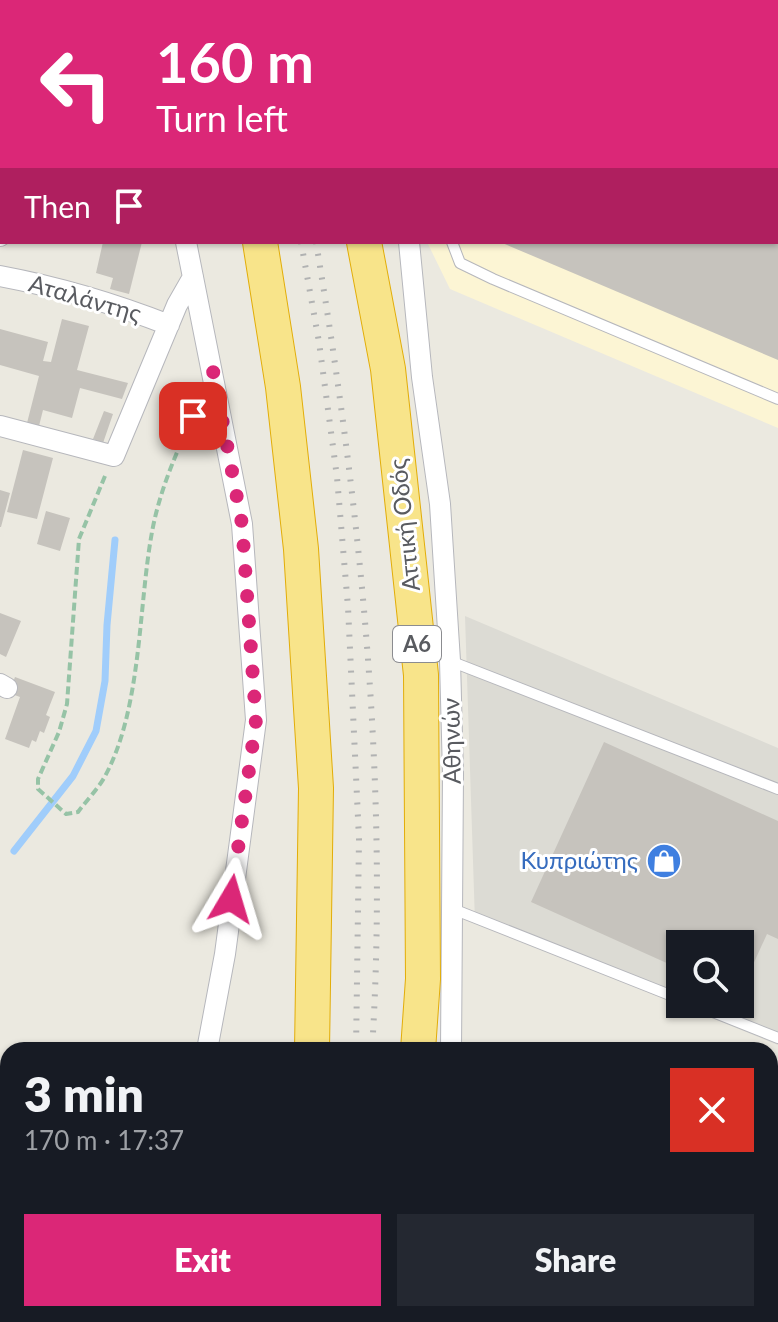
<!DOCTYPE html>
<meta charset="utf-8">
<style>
:root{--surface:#171b24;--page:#242831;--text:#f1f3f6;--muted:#9ea1a6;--accent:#db2777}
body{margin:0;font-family:Lato,sans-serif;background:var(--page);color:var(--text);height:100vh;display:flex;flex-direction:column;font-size:30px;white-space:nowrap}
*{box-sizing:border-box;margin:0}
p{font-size:26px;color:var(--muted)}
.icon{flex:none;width:44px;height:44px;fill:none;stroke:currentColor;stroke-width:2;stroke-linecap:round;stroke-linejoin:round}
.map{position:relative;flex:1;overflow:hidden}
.details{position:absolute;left:0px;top:1042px;width:778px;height:280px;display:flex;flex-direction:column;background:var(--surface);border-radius:24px 24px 0 0;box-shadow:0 2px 6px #0004}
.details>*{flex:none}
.top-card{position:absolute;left:0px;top:0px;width:778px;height:244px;box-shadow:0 2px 6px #0004;background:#db2777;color:#fff;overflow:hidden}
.tools{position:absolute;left:666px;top:930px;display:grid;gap:16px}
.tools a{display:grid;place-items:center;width:88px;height:88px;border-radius:0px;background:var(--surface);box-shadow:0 2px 6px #0004;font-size:40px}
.pin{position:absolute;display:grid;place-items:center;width:68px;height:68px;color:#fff;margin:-34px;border-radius:16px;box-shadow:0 4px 12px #0006}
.me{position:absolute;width:88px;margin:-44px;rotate:7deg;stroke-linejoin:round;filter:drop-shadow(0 0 6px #0008)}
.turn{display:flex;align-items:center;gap:28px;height:168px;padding:0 24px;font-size:36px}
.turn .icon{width:104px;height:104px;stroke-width:2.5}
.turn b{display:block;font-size:56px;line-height:68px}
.then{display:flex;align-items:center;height:76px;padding:0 24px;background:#0003;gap:16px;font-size:30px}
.round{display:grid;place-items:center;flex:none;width:84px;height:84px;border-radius:0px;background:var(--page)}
.headline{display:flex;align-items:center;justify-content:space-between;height:136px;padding:0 24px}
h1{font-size:48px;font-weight:800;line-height:60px}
.cta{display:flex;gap:16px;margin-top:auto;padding:16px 24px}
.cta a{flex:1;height:92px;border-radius:0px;background:var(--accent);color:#fff;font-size:32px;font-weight:800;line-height:92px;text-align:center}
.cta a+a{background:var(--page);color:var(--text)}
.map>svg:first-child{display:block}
.commercial{fill:#fcf5d4}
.industrial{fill:#dcdbd4;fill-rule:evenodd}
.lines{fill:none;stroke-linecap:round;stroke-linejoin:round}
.stream{stroke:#a0cdfb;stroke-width:7}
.building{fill:#c6c3bd}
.service-casing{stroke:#b6b7bc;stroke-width:12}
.minor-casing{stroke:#b6b7bc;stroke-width:22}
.motorway-casing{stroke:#e2ad09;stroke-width:36}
.path{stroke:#96c3a6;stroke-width:4;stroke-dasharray:8 4;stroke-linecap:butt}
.service{stroke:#fff;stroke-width:10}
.minor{stroke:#fff;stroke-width:20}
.motorway{stroke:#f8e48a;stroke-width:34}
.rail{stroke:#b1b2b2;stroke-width:6;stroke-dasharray:2 10;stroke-linecap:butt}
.route{stroke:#db2777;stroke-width:14;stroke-dasharray:0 25.2}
.labels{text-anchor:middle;stroke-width:6;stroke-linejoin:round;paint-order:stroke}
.shield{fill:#fff;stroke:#8b8c90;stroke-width:2}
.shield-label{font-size:22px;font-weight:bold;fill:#595b60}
.street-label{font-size:24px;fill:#595b60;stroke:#fff}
.shop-label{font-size:24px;fill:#366cbe;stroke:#fff;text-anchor:end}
</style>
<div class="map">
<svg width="778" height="1322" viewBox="0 0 778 1322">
<rect width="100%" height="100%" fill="#ebe9e0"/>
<!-- commercial -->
<path class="commercial" d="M414 0H778V428L450 289 427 242H776V2Z"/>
<!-- industrial -->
<path class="industrial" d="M465 616 778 748V1045L475 922ZM680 944H740V1004H680Z
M463 1314H566L586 1322H462Z"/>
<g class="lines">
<!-- stream -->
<path class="stream" d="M14 851 73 776 96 731 105 681 107 625 115 540"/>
</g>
<!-- building -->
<path class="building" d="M103 242H142L129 294 110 289 113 278 96 273Z
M500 242H778V360Z
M62 319 89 326 77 370 128 383 122 399 80 388 72 418 43 410 39 426 27 423 39 376 0 365V329L48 342 43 361 51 362Z
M104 411 113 414 103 443 93 439Z
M23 450 53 458 37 519 7 512Z
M0 490 10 493 1 527H0Z
M46 511 70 518 60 551 37 544Z
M0 613 21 621 6 657 0 654Z
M15 677 55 692 46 715 50 717 44 733 40 731 36 742 32 740 29 748 5 739 20 697 9 693Z
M604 742 778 821V939L767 934 740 993V944H680V969L531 902Z
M0 1165 8 1168V1206L0 1203Z"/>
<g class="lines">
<!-- service casing -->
<g class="service-casing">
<path id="service" d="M583 2 586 0
M452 242 460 263 493 279 778 399
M450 661 778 789
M453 909 680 999
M693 1004 778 1038"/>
</g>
<!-- minor casing -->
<g class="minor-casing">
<path id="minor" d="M137 0V2
M380 0V2
M399 0V2
M0 24 2 25
M0 102 2 103
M0 159H2
M0 236 2 227
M186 242 242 524 256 720 225 954 207 1050
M409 242 422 377 440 504 450 661 453 774 451 1050
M0 276C59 287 113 303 169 325
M0 426 114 456 177 305 193 277
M0 684 7 688
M0 1227 8 1230
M234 1322 235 1314
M435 1322 436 1314"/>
</g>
<!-- motorway casing -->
<g class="motorway-casing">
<path id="motorway" d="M203 0 204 2
M311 0 312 2
M260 242 283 387 301 549 316 788 312 1050
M364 242 388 369 421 675 423 979 418 1050
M290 1322V1314
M395 1322 396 1314"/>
</g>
<!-- path -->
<path class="path" d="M105 476 79 539 67 704 59 732 38 779V789L66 814 78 812C86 801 97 790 104 778 142 710 138 608 152 532 160 488 179 446 198 406"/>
<!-- service -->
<use href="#service" class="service"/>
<!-- minor -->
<use href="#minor" class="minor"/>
<!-- motorway -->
<use href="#motorway" class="motorway"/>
<!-- rail -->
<path class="rail" d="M247 0V2
M263 0V2
M301 242 319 342 337 477 348 607 359 839 356 1050
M316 242C360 507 389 781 372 1050
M334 1322 335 1314
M350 1322 351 1314"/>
</g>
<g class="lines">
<!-- route -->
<path class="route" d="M193 416 213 371 242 524 256 720 231 899"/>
</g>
<!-- icons -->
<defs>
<g id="shop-disc" transform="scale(1.8)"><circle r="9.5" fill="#3f7fe0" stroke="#fff"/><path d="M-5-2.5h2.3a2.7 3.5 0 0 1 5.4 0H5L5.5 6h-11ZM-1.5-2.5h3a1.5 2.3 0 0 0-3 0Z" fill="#fff"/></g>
</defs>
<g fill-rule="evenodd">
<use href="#shop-disc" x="664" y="861"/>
</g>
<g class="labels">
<!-- shield labels -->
<rect class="shield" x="393" y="626" width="48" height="36" rx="6"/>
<g class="shield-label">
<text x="417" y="652">Α6</text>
</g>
<!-- street labels -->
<g class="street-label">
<text transform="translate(85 299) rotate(16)" y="8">Αταλάντης</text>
<text transform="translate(405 525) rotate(-96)" y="8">Αττική Οδός</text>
<text transform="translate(452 741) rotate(-91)" y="8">Αθηνών</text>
</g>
<!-- shop labels -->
<g class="shop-label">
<text x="638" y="869">Κυπριώτης</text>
</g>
</g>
</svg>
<div class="tools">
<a><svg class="icon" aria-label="search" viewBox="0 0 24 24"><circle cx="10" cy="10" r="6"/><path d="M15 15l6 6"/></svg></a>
</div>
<div class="pin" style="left:193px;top:416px;background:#d93025"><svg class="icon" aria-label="arrive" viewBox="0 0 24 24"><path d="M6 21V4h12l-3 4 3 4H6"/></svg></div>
<svg class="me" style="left:231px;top:899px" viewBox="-20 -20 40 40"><path d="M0-17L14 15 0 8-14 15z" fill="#db2777" stroke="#fff" stroke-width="4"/></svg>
<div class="top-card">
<div class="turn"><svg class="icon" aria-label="left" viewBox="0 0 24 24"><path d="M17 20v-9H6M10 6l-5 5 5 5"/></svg><div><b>160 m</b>Turn left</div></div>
<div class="then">Then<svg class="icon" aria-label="arrive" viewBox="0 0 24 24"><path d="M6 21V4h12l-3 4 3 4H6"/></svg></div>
</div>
<section class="details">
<div class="headline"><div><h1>3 min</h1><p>170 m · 17:37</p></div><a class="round" style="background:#d93025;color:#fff"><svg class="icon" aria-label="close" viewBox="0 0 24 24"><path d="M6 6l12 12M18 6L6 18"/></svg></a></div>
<div class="cta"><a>Exit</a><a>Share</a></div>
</section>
</div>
